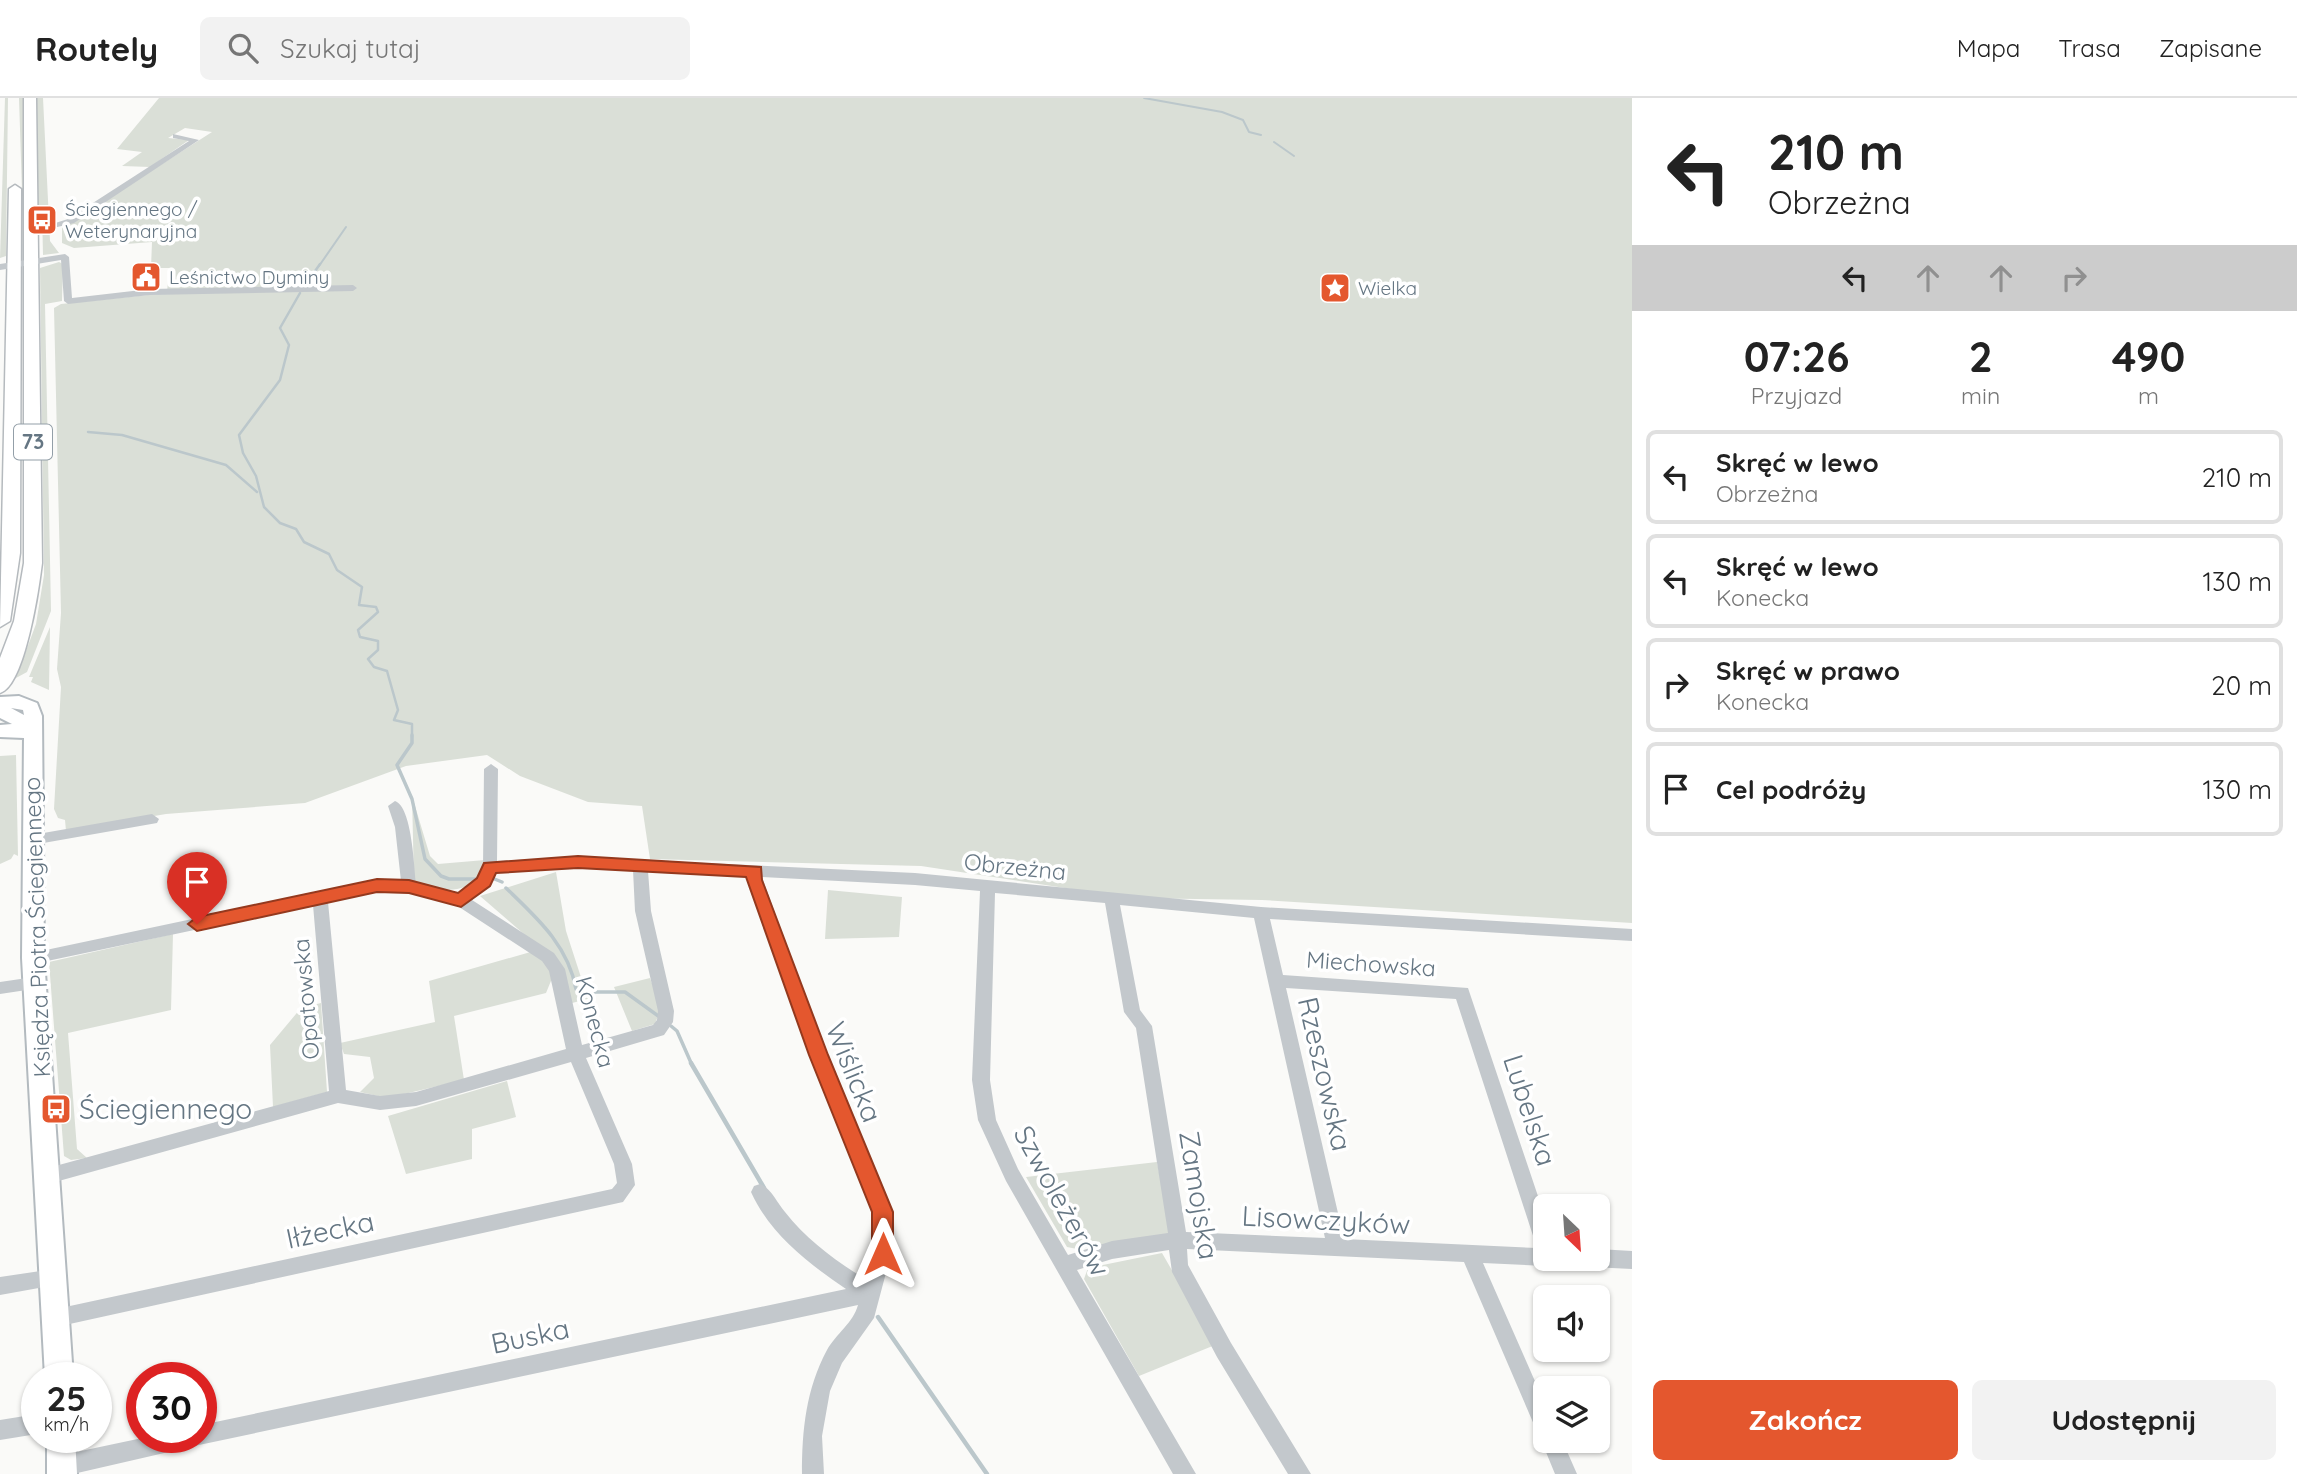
<!DOCTYPE html>
<html lang="pl">
<meta charset="utf-8">
<style>
:root{--surface:#fff;--page:#f2f2f2;--text:#222;--muted:#767676;--line:#e0e0e0;--accent:#e4572e}
body{margin:0;font-family:Quicksand,sans-serif;background:var(--page);color:var(--text);height:100vh;display:flex;flex-direction:column;font-size:26px;white-space:nowrap}
*{box-sizing:border-box;margin:0}
p{font-size:23px;color:var(--muted)}
.icon{flex:none;width:38px;height:38px;fill:none;stroke:currentColor;stroke-width:2;stroke-linecap:round;stroke-linejoin:round}
.map{position:relative;flex:1;overflow:hidden}
.panel{display:flex;flex-direction:column;background:var(--surface);width:665px}
.panel>*{flex:none}
.banner{background:#fff;color:var(--text);overflow:hidden}
.needle{width:46px;rotate:155deg}
.tools{position:absolute;left:1533px;top:1096px;display:grid;gap:14px}
.tools a{display:grid;place-items:center;width:77px;height:77px;border-radius:10px;background:var(--surface);box-shadow:0 2px 5px #0004;font-size:35px}
.speed{position:absolute;left:21px;top:1264px;display:flex;gap:14px;font-size:35px;font-weight:700;text-align:center}
.speed>*{display:grid;place-content:center;width:91px;height:91px;border-radius:50%;background:var(--surface);box-shadow:0 2px 5px #0004;line-height:1}
.speed small{font-size:18px;font-weight:400}
.speed .limit{border:10px solid #d22;background:#fff;color:#111}
.pin{position:absolute;display:grid;place-items:center;width:60px;height:60px;color:#fff;margin:-72px -30px;border-radius:50% 50% 50% 0;rotate:-45deg;box-shadow:0 0 7px #0007}
.pin .icon{rotate:45deg}
.me{position:absolute;width:77px;margin:-38px;rotate:0deg;stroke-linejoin:round;filter:drop-shadow(0 0 5px #0008)}
.turn{display:flex;align-items:center;gap:24px;height:147px;padding:0 21px;font-size:32px}
.turn .icon{width:91px;height:91px;stroke-width:2.5}
.turn b{display:block;font-size:49px;line-height:60px}
.lanes{display:flex;align-items:center;height:66px;padding:0 21px;background:#0003;justify-content:center;gap:35px;direction:ltr}
.lanes .off{opacity:.35}
.eta{display:flex;justify-content:space-evenly;align-items:center;height:119px;text-align:center}
.eta b{font-size:42px;font-weight:800;line-height:49px}
.button{display:flex;gap:14px;margin-top:auto;padding:14px 21px}
.button a{flex:1;height:80px;border-radius:10px;background:var(--accent);color:#fff;font-size:28px;font-weight:800;line-height:80px;text-align:center}
.button a+a{background:var(--page);color:var(--text)}
ul{padding:0;list-style:none}
li{display:flex;align-items:center;gap:21px;height:94px;margin:0 14px 10px;padding:0 7px;border:4px solid var(--line);border-radius:10px}
li div{flex:1}
li b{display:block;font-size:26px}
li em{font-style:normal}
header{display:flex;align-items:center;gap:42px;box-sizing:border-box;height:98px;padding:0 35px;background:var(--surface);border-bottom:2px solid var(--line)}
header strong{font-size:33px}
nav{display:flex;gap:38px;margin-inline-start:auto;font-size:24px}
.search{width:490px;height:63px;background:var(--page);display:flex;align-items:center;gap:18px;box-sizing:border-box;padding:0 24px;border-radius:10px;color:var(--muted);font-size:26px}
main{display:flex;flex:1;min-height:0}
.map>svg:first-child{display:block}
.green{fill:#dadfd7}
.lines{fill:none;stroke-linecap:round;stroke-linejoin:round}
.stream-far3{stroke:#bbc7cb;stroke-width:2}
.stream-far2{stroke:#bbc7cb;stroke-width:2.5}
.stream-far1{stroke:#bbc7cb;stroke-width:3.5}
.stream{stroke:#bbc7cb;stroke-width:4.5}
.secondary-casing{stroke:#b3babf;stroke-width:4}
.primary-casing{stroke:#b5babe;stroke-width:3}
.street{fill:#c3c8cc;fill-rule:evenodd}
.secondary{fill:#fff;fill-rule:evenodd}
.primary{fill:#fff;fill-rule:evenodd}
.route{fill:#e4572e;stroke:#94391e;stroke-width:2}
.labels{text-anchor:middle;stroke-width:7;stroke-linejoin:round;paint-order:stroke}
.far-poi-label{font-size:19px;fill:#657683;stroke:#fff;text-anchor:start}
.shield{fill:#fff;stroke:#939fa8;stroke-width:2}
.shield-label{font-size:21px;font-weight:bold;fill:#657683}
.street-label{font-size:23px;fill:#657683;stroke:#fff}
.near-street-label{font-size:28px;fill:#657683;stroke:#fff}
.near-poi-label{font-size:28px;fill:#657683;stroke:#fff;text-anchor:start}
</style>
<header>
<strong>Routely</strong>
<div class="search"><svg class="icon" aria-label="search" viewBox="0 0 24 24"><circle cx="10" cy="10" r="6"/><path d="M15 15l6 6"/></svg>Szukaj tutaj</div>
<nav><a>Mapa</a><a>Trasa</a><a>Zapisane</a></nav>
</header>
<main>
<div class="map">
<svg width="1632" height="1376" viewBox="0 0 1632 1376">
<rect width="100%" height="100%" fill="#fafaf8"/>
<!-- green -->
<path class="green" d="M5 0H8L6 158 0 160Z
M19 0H25L24 156Z
M36 0H43L50 143 59 155 43 157 42 114 39 113 38 107Z
M159 0H1632V825L1262 802 1130 800 921 768 650 761 642 708 588 704 520 678 487 657 406 668 305 705 166 716 66 733 65 722 58 720 54 711 61 589 57 571 61 515 54 210 61 206 167 195 169 170H151L152 144 74 150 62 145V130L212 34 185 30 168 40 189 42 150 69 122 68 142 54 117 51Z
M59 164 63 166 62 203 45 206 51 513 27 574 16 580 36 526 44 477 40 170Z
M50 529 49 592 31 584 33 579H29Z
M16 657 18 758 14 756 11 761 0 766V658Z
M412 698 430 758 438 766 485 762 482 779C460 797 440 793 414 784Z
M556 774 566 833 588 901 572 905 555 863 480 798Z
M828 792 902 799 899 839 825 841Z
M173 836 171 912 68 935 77 1051 87 1060 71 1062 64 1058 49 864Z
M534 853 547 864 553 878 546 895 454 918 464 982 387 1000 360 994 374 980 370 959 344 956 340 945 435 924 429 883Z
M650 880 661 910 655 926 632 933 614 889Z
M321 905 327 994 273 1009 270 947 301 910Z
M507 983 516 1019 472 1031V1061L406 1076 388 1018Z
M1157 1064 1169 1125 1168 1136 1077 1151 1067 1149 1026 1079Z
M1162 1155 1215 1247 1139 1278 1084 1181 1088 1170Z"/>
<g class="lines">
<!-- stream-far3 -->
<path class="stream-far3" d="M1144 0 1222 14 1243 22 1249 34 1261 37
M1274 44 1294 58
M319 168 346 129"/>
<!-- stream-far2 -->
<path class="stream-far2" d="M304 189 320 166
M300 195 280 230 289 247 280 282 239 337 243 355 256 378 264 409 280 425 296 431 304 444 329 456 337 472 362 489 359 507 376 509 378 514 358 532 360 539 378 543V552L368 561 374 569 387 573 398 612 394 622 412 626V639
M88 334 122 337 226 367 257 394"/>
<!-- stream-far1 -->
<path class="stream-far1" d="M412 637V645L397 667 412 701 425 761 441 778 449 781H479
M492 780 502 784
M506 790C537 820 568 847 576 891L587 894H625L661 920
M671 928 677 933 692 967"/>
<!-- stream -->
<path class="stream" d="M691 965 764 1090
M878 1219 987 1376"/>
<!-- secondary casing -->
<g class="secondary-casing">
<path id="secondary" d="M19 598 37 605 42 618 44 860 73 1279H45L22 860 24 640 0 639V627L12 626 0 620V599ZM11 610 23 612 24 617Z
M47 1339H75L77 1376H47Z"/>
</g>
<!-- primary casing -->
<g class="primary-casing">
<path id="primary" d="M24 0H36L42 465C39 490 25 588 0 595V560L14 523 24 465Z
M15 87 21 91 20 455 10 523 0 529 9 91Z"/>
</g>
<!-- street -->
<path class="street" d="M173 36 199 42 74 125 49 131V127L68 121 189 43 173 40Z
M65 156 69 159 72 200 150 191 353 187 357 190 353 193 150 197 68 206 64 203 61 162 0 172V166Z
M491 666 498 671 497 763 578 759 915 775 1261 809 1632 831V843L1270 821 1283 877 1468 890 1545 1119V1160H1554L1552 1165 1545 1168 1483 1165 1545 1306V1342H1562L1577 1376H1555L1541 1342 1542 1338 1538 1336 1464 1164 1187 1151 1188 1167 1231 1245 1311 1376H1288L1217 1259 1172 1174 1169 1152 1112 1161 1077 1172 1196 1376H1173L1006 1083 978 1022 972 982 980 793 915 787 762 779 826 957 892 1114 891 1156 874 1220 842 1265 830 1293 822 1338 824 1376H802C802 1332 806 1291 827 1252 836 1236 853 1225 858 1207L199 1347 73 1376 55 1375 51 1368 55 1361 62 1357 147 1339H201V1327L846 1191C809 1166 770 1136 751 1094L754 1088 760 1086C771 1090 777 1105 785 1114 807 1142 836 1163 865 1181L873 1156 874 1114 810 957 747 782V778L648 773 651 813 674 913 673 924 664 937 586 960 632 1066 635 1087 623 1104 56 1229 49 1227 46 1220 49 1213 56 1211 612 1091 617 1085 614 1066 571 964 416 1008 380 1012 338 1005 48 1086 42 1084 39 1078 42 1072 48 1070 329 993 313 807 33 866 27 864 25 860 27 856 377 782 401 783 395 729 388 708 395 703C412 709 414 768 416 785L458 797 477 781 483 769 484 671ZM578 769 633 772 635 813 658 913 657 922 653 927 582 947 565 871 554 855 472 802 488 788 495 774ZM377 794 409 795 456 807 542 863 549 873 566 951 416 994 380 998 346 992 328 804ZM995 795 1105 805 1124 914 1136 930 1168 1135 1112 1143 1068 1157 1018 1071 996 1022 990 982ZM1120 807 1254 820 1325 1140 1186 1134 1152 928 1140 912ZM1286 890 1456 901 1537 1150 1344 1141Z
M152 716 159 721 157 725 32 747 27 746 25 742 27 738 32 737Z
M34 879 40 880 42 885 40 890 0 896V884Z
M1598 1151 1632 1153V1171L1591 1169 1584 1166 1582 1160H1598Z
M54 1171 61 1174 64 1180 61 1186 0 1197V1179Z
M37 1316V1336L0 1342V1322Z"/>
<!-- secondary -->
<use href="#secondary" class="secondary"/>
<!-- primary -->
<use href="#primary" class="primary"/>
</g>
<!-- route -->
<path class="route" d="M578 758 761 769 762 782 828 957 893 1114V1156L890 1163 883 1166 875 1163 872 1156V1114L809 957 746 779 578 770 496 775 490 788 461 809 409 795 377 794 197 833 188 826 197 819 377 781 409 782 458 795 477 780 484 765Z"/>
<!-- icons -->
<defs>
<g id="bus-square" transform="scale(1.575)"><rect x="-9" y="-9" width="18" height="18" rx="4" fill="#e4572e" stroke="#fff"/><path d="M-5-6H5V4H4V6H2V4H-2V6H-4V4H-5ZM-3.5-4V0h7V-4ZM-3.5 1.2v1.5H-2V1.2ZM2 1.2v1.5H3.5V1.2Z" fill="#fff"/></g>
<g id="civic-square" transform="scale(1.575)"><rect x="-9" y="-9" width="18" height="18" rx="4" fill="#e4572e" stroke="#fff"/><path d="M-.6-6.5H3V-4.5H.6V-3L4-1V1h2V6H-6V1h2V-1L-.6-3ZM-1.2 2.5V6h2.4V2.5Z" fill="#fff"/></g>
<g id="sight-square" transform="scale(1.575)"><rect x="-9" y="-9" width="18" height="18" rx="4" fill="#e4572e" stroke="#fff"/><path d="M0-6L1.8-2.2L6-1.7L2.9 1.2L3.7 5.4L0 3.3L-3.7 5.4L-2.9 1.2L-6-1.7L-1.8-2.2Z" fill="#fff"/></g>
</defs>
<g fill-rule="evenodd">
<use href="#bus-square" x="42" y="122"/>
<use href="#civic-square" x="146" y="179"/>
<use href="#sight-square" x="1335" y="190"/>
<use href="#bus-square" x="56" y="1011"/>
</g>
<g class="labels">
<!-- far-poi labels -->
<g class="far-poi-label">
<text x="65" y="118">Ściegiennego /<tspan x="65" dy="22">Weterynaryjna</tspan></text>
<text x="169" y="186">Leśnictwo Dyminy</text>
<text x="1358" y="197">Wielka</text>
</g>
<!-- shield labels -->
<rect class="shield" x="14" y="326.5" width="38" height="35" rx="5"/>
<g class="shield-label">
<text x="33" y="351">73</text>
</g>
<!-- street labels -->
<g class="street-label">
<text transform="translate(1015 769) rotate(6)" y="8">Obrzeżna</text>
<text transform="translate(37 829) rotate(-92)" y="8">Księdza Piotra Ściegiennego</text>
<text transform="translate(1371 866) rotate(4)" y="8">Miechowska</text>
<text transform="translate(306 901) rotate(-95)" y="8">Opatowska</text>
<text transform="translate(595 924) rotate(75)" y="8">Konecka</text>
</g>
<!-- near-street labels -->
<g class="near-street-label">
<text transform="translate(854 974) rotate(68)" y="10">Wiślicka</text>
<text transform="translate(1325 976) rotate(77)" y="10">Rzeszowska</text>
<text transform="translate(1530 1012) rotate(72)" y="10">Lubelska</text>
<text transform="translate(1199 1097) rotate(81)" y="10">Zamojska</text>
<text transform="translate(1062 1103) rotate(61)" y="10">Szwoleżerów</text>
<text transform="translate(1326 1122) rotate(3)" y="10">Lisowczyków</text>
<text transform="translate(330 1132) rotate(-12)" y="10">Iłżecka</text>
<text transform="translate(530 1238) rotate(-12)" y="10">Buska</text>
</g>
<!-- near-poi labels -->
<g class="near-poi-label">
<text x="79" y="1021">Ściegiennego</text>
</g>
</g>
</svg>
<div class="tools">
<a><svg class="needle" viewBox="-14 -14 28 28"><path d="M0-13l5 13h-10z" fill="#e53935"/><path d="M0 13l5-13h-10z" fill="#767676"/></svg></a>
<a><svg class="icon" aria-label="sound" viewBox="0 0 24 24"><path d="M4 9h4l5-4v14l-5-4H4zM17 9q2 3 0 6"/></svg></a>
<a><svg class="icon" aria-label="layers" viewBox="0 0 24 24"><path d="M12 4l9 5-9 5-9-5zM3 14l9 5 9-5"/></svg></a>
</div>
<div class="speed"><div>25<small>km/h</small></div><div class="limit">30</div></div>
<div class="pin" style="left:197px;top:826px;background:#d93025"><svg class="icon" aria-label="arrive" viewBox="0 0 24 24"><path d="M6 21V4h12l-3 4 3 4H6"/></svg></div>
<svg class="me" style="left:883px;top:1156px" viewBox="-20 -20 40 40"><path d="M0-17L14 15 0 8-14 15z" fill="#e4572e" stroke="#fff" stroke-width="4"/></svg>
</div>
<section class="panel">
<div class="banner">
<div class="turn"><svg class="icon" aria-label="left" viewBox="0 0 24 24"><path d="M17 20v-9H6M10 6l-5 5 5 5"/></svg><div><b>210 m</b>Obrzeżna</div></div>
<div class="lanes"><svg class="icon" aria-label="left" viewBox="0 0 24 24"><path d="M17 20v-9H6M10 6l-5 5 5 5"/></svg><svg class="icon off" aria-label="ahead" viewBox="0 0 24 24"><path d="M12 20V5M6 11l6-6 6 6"/></svg><svg class="icon off" aria-label="ahead" viewBox="0 0 24 24"><path d="M12 20V5M6 11l6-6 6 6"/></svg><svg class="icon off" aria-label="right" viewBox="0 0 24 24"><path d="M7 20v-9h11M14 6l5 5-5 5"/></svg></div>
</div>
<div class="eta">
<div><b>07:26</b><p>Przyjazd</p></div>
<div><b>2</b><p>min</p></div>
<div><b>490</b><p>m</p></div>
</div>
<ul>
<li><svg class="icon" aria-label="left" viewBox="0 0 24 24"><path d="M17 20v-9H6M10 6l-5 5 5 5"/></svg><div><b>Skręć w lewo</b><p>Obrzeżna</p></div><em>210 m</em></li>
<li><svg class="icon" aria-label="left" viewBox="0 0 24 24"><path d="M17 20v-9H6M10 6l-5 5 5 5"/></svg><div><b>Skręć w lewo</b><p>Konecka</p></div><em>130 m</em></li>
<li><svg class="icon" aria-label="right" viewBox="0 0 24 24"><path d="M7 20v-9h11M14 6l5 5-5 5"/></svg><div><b>Skręć w prawo</b><p>Konecka</p></div><em>20 m</em></li>
<li><svg class="icon" aria-label="arrive" viewBox="0 0 24 24"><path d="M6 21V4h12l-3 4 3 4H6"/></svg><div><b>Cel podróży</b></div><em>130 m</em></li>
</ul>
<div class="button"><a>Zakończ</a><a>Udostępnij</a></div>
</section>
</main>
